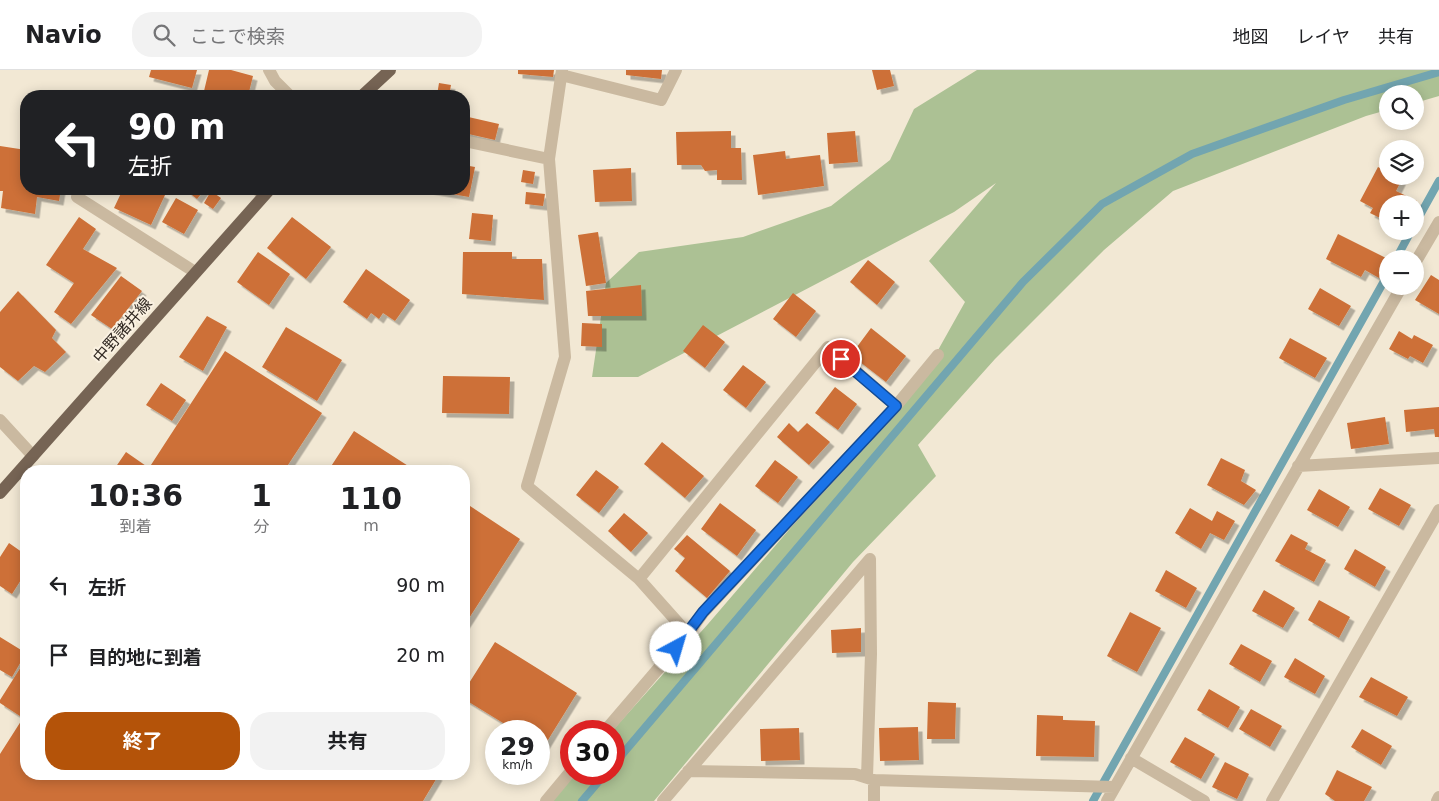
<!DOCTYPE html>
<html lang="ja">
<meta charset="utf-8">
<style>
:root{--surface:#fff;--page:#f2f2f2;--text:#202124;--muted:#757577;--line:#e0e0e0;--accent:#b45309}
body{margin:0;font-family:"DejaVu Sans","Noto Sans JP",sans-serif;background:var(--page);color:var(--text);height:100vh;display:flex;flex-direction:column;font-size:19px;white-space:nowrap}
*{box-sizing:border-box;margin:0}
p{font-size:16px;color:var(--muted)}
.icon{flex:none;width:28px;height:28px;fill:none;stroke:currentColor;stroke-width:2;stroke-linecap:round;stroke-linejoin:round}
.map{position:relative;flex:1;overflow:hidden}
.drawer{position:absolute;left:20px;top:395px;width:450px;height:315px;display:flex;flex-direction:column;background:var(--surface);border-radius:20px;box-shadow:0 2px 12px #0003}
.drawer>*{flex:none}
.hud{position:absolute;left:20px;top:20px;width:450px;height:105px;border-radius:20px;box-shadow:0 2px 12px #0003;background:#202124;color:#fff;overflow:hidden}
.controls{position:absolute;left:1379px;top:15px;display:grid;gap:10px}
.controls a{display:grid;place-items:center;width:45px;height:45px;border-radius:50%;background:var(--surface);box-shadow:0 2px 12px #0003;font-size:25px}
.speed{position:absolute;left:485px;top:650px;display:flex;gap:10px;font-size:25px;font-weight:700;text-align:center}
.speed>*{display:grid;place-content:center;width:65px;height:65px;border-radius:50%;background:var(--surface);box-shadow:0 2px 12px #0003;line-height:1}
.speed small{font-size:12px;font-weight:400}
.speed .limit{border:8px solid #d22;background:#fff;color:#111}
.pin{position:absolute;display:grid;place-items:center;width:42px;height:42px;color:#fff;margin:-21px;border:2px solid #fff;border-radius:50%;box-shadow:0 1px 5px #0007}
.me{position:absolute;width:55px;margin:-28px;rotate:39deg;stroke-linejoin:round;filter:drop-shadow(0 0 4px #0008)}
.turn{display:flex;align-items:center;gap:18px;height:105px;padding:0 25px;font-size:22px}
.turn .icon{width:65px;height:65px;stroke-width:2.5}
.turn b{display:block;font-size:35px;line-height:42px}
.eta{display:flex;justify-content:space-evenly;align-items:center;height:85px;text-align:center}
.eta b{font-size:30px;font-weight:700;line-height:35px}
.button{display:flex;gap:10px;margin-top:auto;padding:10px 25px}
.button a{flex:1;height:58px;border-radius:20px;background:var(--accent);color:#fff;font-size:20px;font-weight:700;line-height:58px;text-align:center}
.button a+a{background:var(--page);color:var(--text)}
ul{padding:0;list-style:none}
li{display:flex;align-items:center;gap:15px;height:70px;padding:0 25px}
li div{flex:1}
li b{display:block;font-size:19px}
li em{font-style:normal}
header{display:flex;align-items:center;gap:30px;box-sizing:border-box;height:70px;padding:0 25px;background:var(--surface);border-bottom:1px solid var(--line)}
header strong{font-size:24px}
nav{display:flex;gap:28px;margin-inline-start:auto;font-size:18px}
.search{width:350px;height:45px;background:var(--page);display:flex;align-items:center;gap:12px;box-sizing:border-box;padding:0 18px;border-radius:20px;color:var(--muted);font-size:19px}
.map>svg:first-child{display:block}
.green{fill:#acc194}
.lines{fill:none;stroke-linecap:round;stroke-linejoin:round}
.stream{stroke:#72a5b0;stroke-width:8}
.building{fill:#cd7037;filter:url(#shadow)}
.minor{stroke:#cab9a0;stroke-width:12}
.major{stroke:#766454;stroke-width:12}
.route-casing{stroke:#114b97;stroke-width:12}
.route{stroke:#1a73e8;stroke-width:9}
.labels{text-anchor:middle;stroke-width:4;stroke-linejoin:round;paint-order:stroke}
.street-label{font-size:16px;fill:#332b24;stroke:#faf1e1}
</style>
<header>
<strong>Navio</strong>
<div class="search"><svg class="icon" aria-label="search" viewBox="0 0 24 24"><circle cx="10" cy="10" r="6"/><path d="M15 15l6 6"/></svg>ここで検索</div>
<nav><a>地図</a><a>レイヤ</a><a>共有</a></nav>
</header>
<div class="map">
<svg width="1439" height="731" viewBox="0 0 1439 731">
<defs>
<filter id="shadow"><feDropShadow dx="4.5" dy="4.5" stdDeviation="0" flood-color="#0004"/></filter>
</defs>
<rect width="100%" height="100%" fill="#f2e8d4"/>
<!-- green -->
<path class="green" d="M977 0H1439V26L1415 33V24H1388L1387 40 1366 46 1173 121 1104 180 995 289 918 375 936 406 853 492 654 731H549L574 704H614V661H612L708 554 928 298 965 232 929 191 996 113 954 142 638 307H592L606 213 639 182 743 167 831 136 890 90 914 39Z"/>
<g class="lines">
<!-- stream -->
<path class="stream" d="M1415 154 1439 111
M1396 189 1411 161
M614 694 1023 212 1102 134 1192 84 1344 30 1439 2
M582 731 605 704
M1093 731 1388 204"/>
</g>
<!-- building -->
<path class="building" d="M151 0H197L192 18 149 7Z
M209 0H231L253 6 248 26H225L204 21Z
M518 0H554L553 7 518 4Z
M626 0H662L661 9 626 5Z
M872 0H890L894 16 877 20Z
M439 13 451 15 449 26 437 25Z
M464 46 499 54 495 70 464 63Z
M731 61V78H741L742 110H717V100L705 101 701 95H677L676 62Z
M855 61 858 92 829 94 827 63Z
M0 76 26 80V119H61L59 131 37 127 35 144 1 138 3 121H0Z
M785 81 786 89 820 85 824 116 758 125 753 85Z
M464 95 475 97 469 127 429 120 464 119Z
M1378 97 1388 102V106H1396L1402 109 1396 121 1417 131 1416 134H1388V152L1370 143 1373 138 1360 131Z
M631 98 632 131 595 132 593 100Z
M523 100 535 102 533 114 521 112Z
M123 119H152L165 125 151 155 114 138Z
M188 119H205L197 129 187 121Z
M211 121 221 128 213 139 204 133Z
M526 122 545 124 543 136 525 134Z
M176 128 198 140 184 164 162 152Z
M472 143 493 145 491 171 469 169Z
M79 147 96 159 83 179 117 198 71 254 54 242 74 213 46 195Z
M292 147 331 177 306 209 267 178Z
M598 162 606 213 586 216 578 165Z
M1338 164 1388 189 1379 208 1365 200 1361 207 1326 189Z
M258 182 290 204 269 235 237 212Z
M463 182H512V189H542L544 230 462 224Z
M868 190 895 212 877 235 850 212Z
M366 199 410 230 395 251 383 243 379 249 371 243 367 249 343 232Z
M1431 205 1439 210V244L1415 230Z
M121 206 142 221 112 259 91 245Z
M641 215 642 246H588L586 221Z
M1320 218 1351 236 1339 256 1308 239Z
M18 221 56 260 52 268 66 282 45 302 34 296 18 311 0 297V242Z
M793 223 816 241 796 267 773 249Z
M207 246 227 257 203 301 179 287Z
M582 253 602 254V277L581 276Z
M703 255 725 272 705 298 683 281Z
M286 257 342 290 317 331 262 297Z
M871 258 906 286 886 312 851 285Z
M1399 261 1412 269 1414 265 1433 275 1423 293 1410 286 1408 289 1389 279Z
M1290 268 1327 288 1315 308 1279 288Z
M225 281 322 343 284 401H113L126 382 149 398Z
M743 295 766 312 746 338 723 320Z
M443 306 510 307 509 344 442 343Z
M161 313 186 330 172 351 146 335Z
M835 317 857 334 838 360 815 343Z
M1439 337V367H1435L1434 359 1406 362 1404 340Z
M1385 347 1389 374 1351 379 1347 353Z
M789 353 798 362 807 353 830 372 809 395 777 367Z
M354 361 416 401H328Z
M662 372 704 406 685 428 644 394Z
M1221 388 1245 400 1241 411 1256 420 1244 435 1207 415Z
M775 390 798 407 778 433 755 416Z
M596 400 619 417 599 443 576 425Z
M1380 418 1411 435 1399 456 1368 439Z
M1319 419 1350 437 1338 457 1307 440Z
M464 432 520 469 464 556Z
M720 433 756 460 737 486 701 459Z
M1190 438 1212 451 1217 441 1235 451 1224 470 1210 463 1201 479 1175 463Z
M624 443 648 463 631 482 608 461Z
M1291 464 1308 473 1305 479 1326 490 1314 512 1275 491Z
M687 465 730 501 707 528 675 501 685 488 674 479Z
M9 473 26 485V502L12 524 0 516V487Z
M1355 479 1386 497 1375 517 1344 499Z
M1166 500 1197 518 1186 538 1155 521Z
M1264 520 1295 538 1283 558 1252 541Z
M1319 530 1350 547 1339 568 1308 550Z
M26 534V545L21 542Z
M1130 542 1161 558 1137 602 1107 586Z
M861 558V582L832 583 831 560Z
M0 567 26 583 12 607 0 600Z
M495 572 577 623 543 678 539 675V661H516L464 629V621Z
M1241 574 1272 591 1260 612 1229 594Z
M1295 588 1325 606 1315 624 1284 607Z
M26 589V704H434L438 706 423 731H0V684L23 648 0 633V630Z
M1371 607 1408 627 1397 646 1359 627Z
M1209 619 1240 637 1228 658 1197 640Z
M928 632 956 633 955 669H927Z
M1251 639 1282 656 1270 677 1239 659Z
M1037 645 1063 646V650L1095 651 1094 687 1036 686Z
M918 657 919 690 880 691 879 658Z
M799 658 800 690 761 691 760 659Z
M1362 659 1392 676 1381 695 1351 677Z
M1185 667 1215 684 1201 709 1170 692Z
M1225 692 1249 704 1237 729 1212 717Z
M1337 700 1372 717 1364 731H1335L1325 724Z"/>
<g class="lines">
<!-- minor -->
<path class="minor" d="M269 0 275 11 290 26
M562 0 549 89 565 287 527 416 639 509 688 564 605 661
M561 5 661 30 676 0
M464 71 549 89
M256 119 264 125
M77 127 195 202
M1415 193 1439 152
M0 350 33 386
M1298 396 1439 388
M639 509 828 277 896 336
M688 564 703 543 896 336 938 285
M1131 688 1204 731
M688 701 855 704 874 710
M867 707 871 584 870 489
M546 731 571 701
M663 731 870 489
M874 731V710L1114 717
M1107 731 1402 216
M1272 731 1439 440
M1437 731 1439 727"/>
<!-- major -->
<path class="major" d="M362 26 390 0
M0 423 270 119"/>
</g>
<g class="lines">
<!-- route casing -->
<g class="route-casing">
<path id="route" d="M676 578 703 542 896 336 841 289"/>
</g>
<!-- route -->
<use href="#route" class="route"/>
</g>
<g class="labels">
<!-- street labels -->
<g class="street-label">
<text transform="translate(122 260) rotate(-49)" y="6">中野諸井線</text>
</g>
</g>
</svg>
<div class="controls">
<a><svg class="icon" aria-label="search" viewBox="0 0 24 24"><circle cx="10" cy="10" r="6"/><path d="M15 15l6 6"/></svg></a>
<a><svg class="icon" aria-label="layers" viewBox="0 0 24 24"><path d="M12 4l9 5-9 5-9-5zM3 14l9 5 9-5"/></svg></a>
<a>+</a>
<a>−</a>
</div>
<div class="speed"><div>29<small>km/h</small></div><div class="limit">30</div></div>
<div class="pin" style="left:841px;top:289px;background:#d93025"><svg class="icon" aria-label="arrive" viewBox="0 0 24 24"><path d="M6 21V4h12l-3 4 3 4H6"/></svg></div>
<svg class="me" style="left:676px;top:578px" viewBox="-20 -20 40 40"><circle r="19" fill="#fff"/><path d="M0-13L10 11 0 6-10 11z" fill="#1a73e8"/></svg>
<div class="hud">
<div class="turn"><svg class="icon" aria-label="left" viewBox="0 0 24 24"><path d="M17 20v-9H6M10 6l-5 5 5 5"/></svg><div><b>90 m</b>左折</div></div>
</div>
<section class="drawer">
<div class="eta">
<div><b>10:36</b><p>到着</p></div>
<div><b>1</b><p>分</p></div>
<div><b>110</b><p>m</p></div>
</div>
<ul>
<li><svg class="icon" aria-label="left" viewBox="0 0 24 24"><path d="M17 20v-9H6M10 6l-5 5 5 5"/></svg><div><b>左折</b></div><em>90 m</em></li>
<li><svg class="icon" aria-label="arrive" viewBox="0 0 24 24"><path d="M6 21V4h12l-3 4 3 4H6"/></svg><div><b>目的地に到着</b></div><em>20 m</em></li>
</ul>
<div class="button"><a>終了</a><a>共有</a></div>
</section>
</div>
